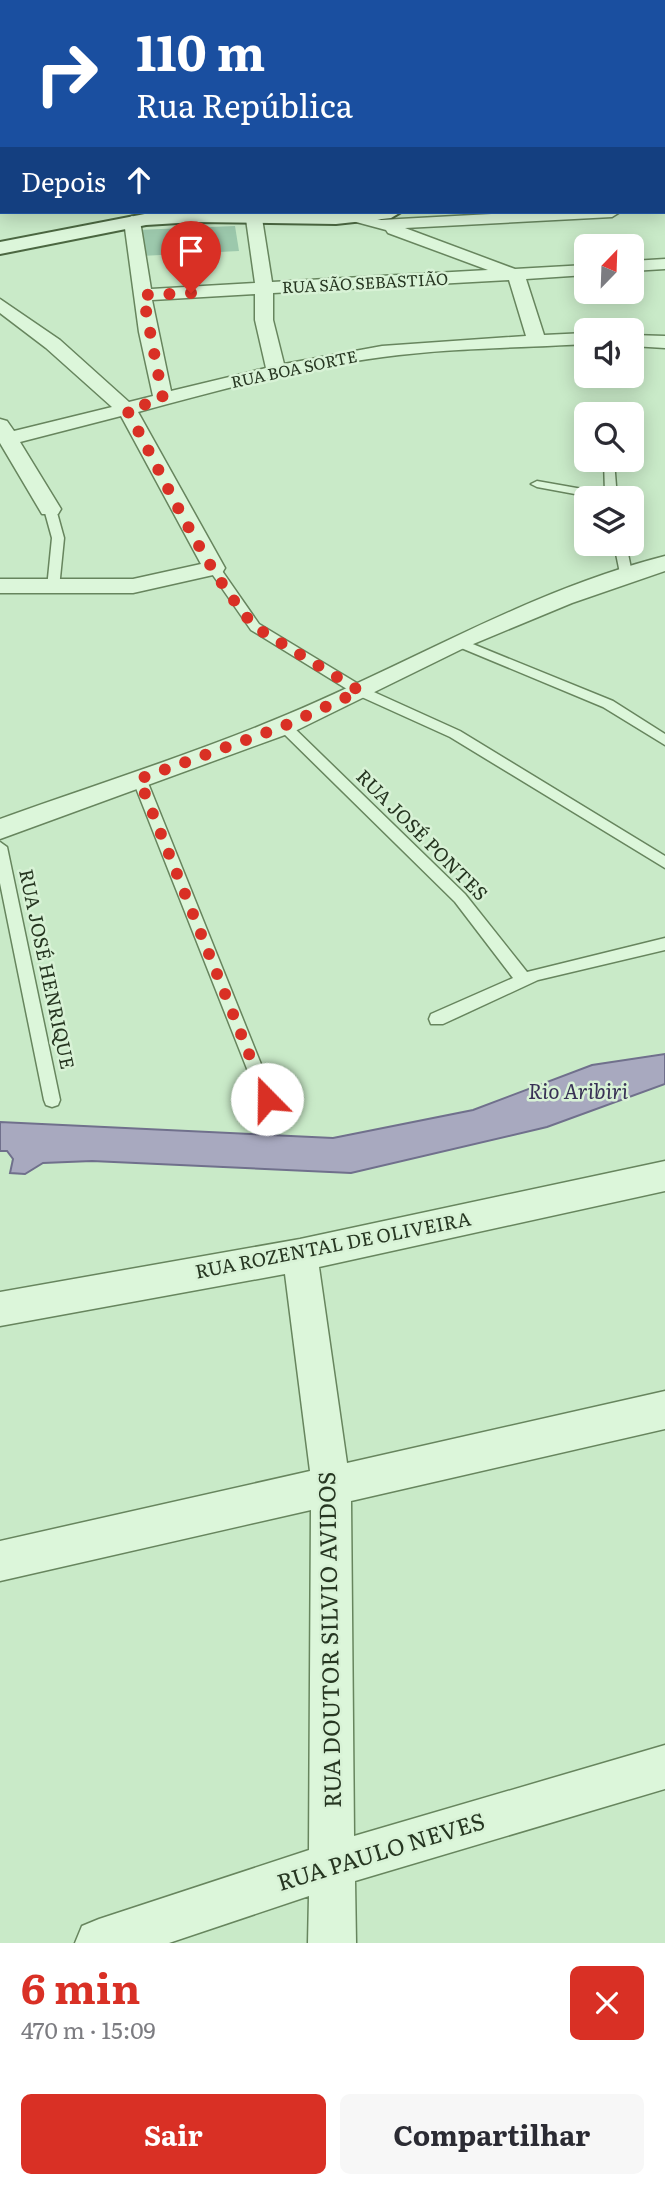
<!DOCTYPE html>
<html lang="pt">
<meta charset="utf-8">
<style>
:root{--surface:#fff;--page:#f7f7f7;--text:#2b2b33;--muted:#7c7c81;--accent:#d93025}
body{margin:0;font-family:Literata,serif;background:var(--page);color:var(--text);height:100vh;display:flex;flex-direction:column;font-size:26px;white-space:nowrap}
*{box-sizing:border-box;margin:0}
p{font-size:23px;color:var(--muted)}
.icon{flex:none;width:38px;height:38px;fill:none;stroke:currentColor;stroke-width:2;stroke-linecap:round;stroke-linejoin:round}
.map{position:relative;height:1943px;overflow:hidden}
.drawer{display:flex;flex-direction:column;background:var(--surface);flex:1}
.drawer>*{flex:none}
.guide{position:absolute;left:0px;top:0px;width:665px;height:214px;box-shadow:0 4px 18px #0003;background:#1a4fa0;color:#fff;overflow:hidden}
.needle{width:46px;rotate:23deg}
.controls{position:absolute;left:574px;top:234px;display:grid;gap:14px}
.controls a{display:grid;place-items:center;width:70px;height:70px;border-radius:10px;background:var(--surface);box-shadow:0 4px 18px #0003;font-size:35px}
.pin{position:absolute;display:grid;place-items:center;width:60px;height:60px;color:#fff;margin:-72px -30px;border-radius:50% 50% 50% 0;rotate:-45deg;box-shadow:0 0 7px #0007}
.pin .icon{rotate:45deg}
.me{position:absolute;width:77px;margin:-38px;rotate:338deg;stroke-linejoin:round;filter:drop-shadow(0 0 5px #0008)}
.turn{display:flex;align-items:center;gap:24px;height:147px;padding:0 21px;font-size:32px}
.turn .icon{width:91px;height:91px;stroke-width:2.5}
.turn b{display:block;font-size:49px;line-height:60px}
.then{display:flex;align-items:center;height:66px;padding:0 21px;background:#0003;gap:14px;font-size:26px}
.round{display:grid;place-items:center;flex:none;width:74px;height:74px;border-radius:10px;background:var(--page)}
.head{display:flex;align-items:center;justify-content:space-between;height:119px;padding:0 21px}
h1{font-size:42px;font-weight:700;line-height:52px;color:var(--accent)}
.button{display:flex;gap:14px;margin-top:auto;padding:14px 21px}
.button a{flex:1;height:80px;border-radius:10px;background:var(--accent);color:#fff;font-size:28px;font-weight:700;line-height:80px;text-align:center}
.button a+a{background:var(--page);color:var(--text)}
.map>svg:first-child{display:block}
.green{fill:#9cc8ac}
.water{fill:#a8a9bf;stroke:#70708c;stroke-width:2}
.building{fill:#98c581;stroke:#6a8a5a;stroke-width:2}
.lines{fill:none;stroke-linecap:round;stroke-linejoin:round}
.lane-casing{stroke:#67855e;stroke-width:3}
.street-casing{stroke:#67855e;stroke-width:3}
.secondary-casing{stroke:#4b6741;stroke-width:4}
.lane{fill:#dcf6da;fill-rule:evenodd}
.street{fill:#dcf6da;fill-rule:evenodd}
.secondary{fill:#dcf6da;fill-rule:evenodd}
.route{stroke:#d93025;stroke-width:12;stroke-dasharray:0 21.6}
.labels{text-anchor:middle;stroke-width:5;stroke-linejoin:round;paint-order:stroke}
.far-street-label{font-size:16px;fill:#263621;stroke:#d8f2d6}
.street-label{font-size:19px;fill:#263621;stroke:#d8f2d6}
.water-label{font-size:21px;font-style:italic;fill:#383155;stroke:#d8f2d6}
.near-street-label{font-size:23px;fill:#263621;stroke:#d8f2d6}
</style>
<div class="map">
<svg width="665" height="1943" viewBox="0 0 665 1943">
<rect width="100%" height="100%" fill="#c9eac8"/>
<!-- green -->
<path class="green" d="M235 226 239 251 141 256 137 230Z"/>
<!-- water -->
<path class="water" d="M665 1054V1084L547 1127 351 1173 92 1161 43 1163 25 1174 10 1173 13 1159 7 1151H0V1122L333 1138 473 1110 592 1065Z"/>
<!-- building -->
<path class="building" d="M530 0H665V77L663 78V2H530Z"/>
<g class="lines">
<!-- lane casing -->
<g class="lane-casing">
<path id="lane" d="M17 0H23V2H17Z
M74 0H80L81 2H75Z
M604 460H614L617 499H602L537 487 531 484 537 481 605 493Z
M50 506 56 509 64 538 59 588 53 592 47 588 52 538 44 509Z
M614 544H626L633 578 631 581 627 582 621 578Z
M214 564 218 565 259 624 365 688 460 731 665 856V868L450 737 355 694 251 630 208 568Z
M458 638 613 701 665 734V745L603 707 454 645 452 642Z
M284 722 289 723 465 894 527 972 665 938V950L538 980 443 1024H431L429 1019 431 1014 513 978 455 902 279 729 277 726Z
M139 773 146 778 275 1099 273 1104 267 1106 261 1104 259 1099 132 778Z
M0 842 7 847 60 1100 58 1105 52 1107 46 1105 44 1100 0 883Z"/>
</g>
<!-- street casing -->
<g class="street-casing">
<path id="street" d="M161 0H174L160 2Z
M0 23H2V31H0Z
M0 60H2L0 73Z
M663 88H665V96H663Z
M663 202H665V212H663Z
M245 212H261L272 282 488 270 388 233 386 230 345 219 343 216 349 212 381 220 530 212H620L612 217 405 228 515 269 586 265V275L526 279 544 335 586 333V344C519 348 451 348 383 357 300 368 219 390 138 412L225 568 222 573 133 593H0V579H133L201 564 121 416 20 442 61 509 58 514H42L0 443V419L7 421 14 431 112 407 46 348 0 313V299L60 340 129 402 153 396 139 332 124 221 132 216 140 221 151 289 255 283ZM509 280 526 336 382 346 284 364 273 320V293ZM255 294V320L266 368 171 391 152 300Z
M665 259V269L632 271V261Z
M632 335 665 336V348L632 346Z
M665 556V571L572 603 466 647 293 732 0 839V819C91 786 185 757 274 720 405 667 527 591 665 556Z
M665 1161V1191L319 1267 347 1463 665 1391V1429L351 1501 354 1836 665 1745V1789L355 1881 356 1943H308L309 1896 169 1943H75L82 1926 99 1919 309 1850 311 1510 0 1581V1541L310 1471 285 1274 0 1326V1292L300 1239Z"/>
</g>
<!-- secondary casing -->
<g class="secondary-casing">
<path id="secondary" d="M663 138H665V150H663Z
M155 212H401L391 218 336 224 195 222 146 225 0 254V242Z"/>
</g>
<!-- lane -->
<use href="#lane" class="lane"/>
<!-- street -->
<use href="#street" class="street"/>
<!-- secondary -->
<use href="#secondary" class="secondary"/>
</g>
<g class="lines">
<!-- route -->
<path class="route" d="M191 293 143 295 163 399 127 410C166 481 202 566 255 627L360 691 284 726 139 779 267 1099"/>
</g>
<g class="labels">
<!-- far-street labels -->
<g class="far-street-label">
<text transform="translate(365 283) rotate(-3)" y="6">RUA SÃO SEBASTIÃO</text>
<text transform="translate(294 369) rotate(-12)" y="6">RUA BOA SORTE</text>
</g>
<!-- street labels -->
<g class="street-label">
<text transform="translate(422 835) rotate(45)" y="7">RUA JOSÉ PONTES</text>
<text transform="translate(47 969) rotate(78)" y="7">RUA JOSÉ HENRIQUE</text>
<text transform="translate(333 1245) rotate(-11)" y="7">RUA ROZENTAL DE OLIVEIRA</text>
</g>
<!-- water labels -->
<g class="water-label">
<text x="578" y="1099">Rio Aribiri</text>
</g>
<!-- near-street labels -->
<g class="near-street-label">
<text transform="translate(330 1640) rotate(-91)" y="8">RUA DOUTOR SILVIO AVIDOS</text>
<text transform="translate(381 1852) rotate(-17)" y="8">RUA PAULO NEVES</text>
</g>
</g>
</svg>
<div class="controls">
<a><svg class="needle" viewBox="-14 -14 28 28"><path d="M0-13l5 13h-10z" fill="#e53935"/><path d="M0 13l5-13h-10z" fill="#7c7c81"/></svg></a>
<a><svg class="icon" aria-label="sound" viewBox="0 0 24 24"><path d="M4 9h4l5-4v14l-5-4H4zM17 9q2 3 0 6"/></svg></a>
<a><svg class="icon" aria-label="search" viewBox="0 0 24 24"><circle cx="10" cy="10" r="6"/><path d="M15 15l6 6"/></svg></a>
<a><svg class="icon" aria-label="layers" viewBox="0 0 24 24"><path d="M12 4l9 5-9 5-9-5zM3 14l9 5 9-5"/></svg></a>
</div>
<div class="pin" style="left:191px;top:293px;background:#d93025"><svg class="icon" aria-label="arrive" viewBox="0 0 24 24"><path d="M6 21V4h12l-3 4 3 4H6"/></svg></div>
<svg class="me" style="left:267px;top:1099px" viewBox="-20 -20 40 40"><circle r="19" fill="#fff"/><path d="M0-13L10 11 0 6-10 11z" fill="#d93025"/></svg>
<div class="guide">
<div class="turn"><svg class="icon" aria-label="right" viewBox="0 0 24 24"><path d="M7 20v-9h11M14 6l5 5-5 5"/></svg><div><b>110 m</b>Rua República</div></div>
<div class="then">Depois<svg class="icon" aria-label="ahead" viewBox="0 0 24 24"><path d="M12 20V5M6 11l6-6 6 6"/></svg></div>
</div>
</div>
<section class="drawer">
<div class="head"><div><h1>6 min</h1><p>470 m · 15:09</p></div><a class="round" style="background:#d93025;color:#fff"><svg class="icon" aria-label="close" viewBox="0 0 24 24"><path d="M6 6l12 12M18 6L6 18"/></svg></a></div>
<div class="button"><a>Sair</a><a>Compartilhar</a></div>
</section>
